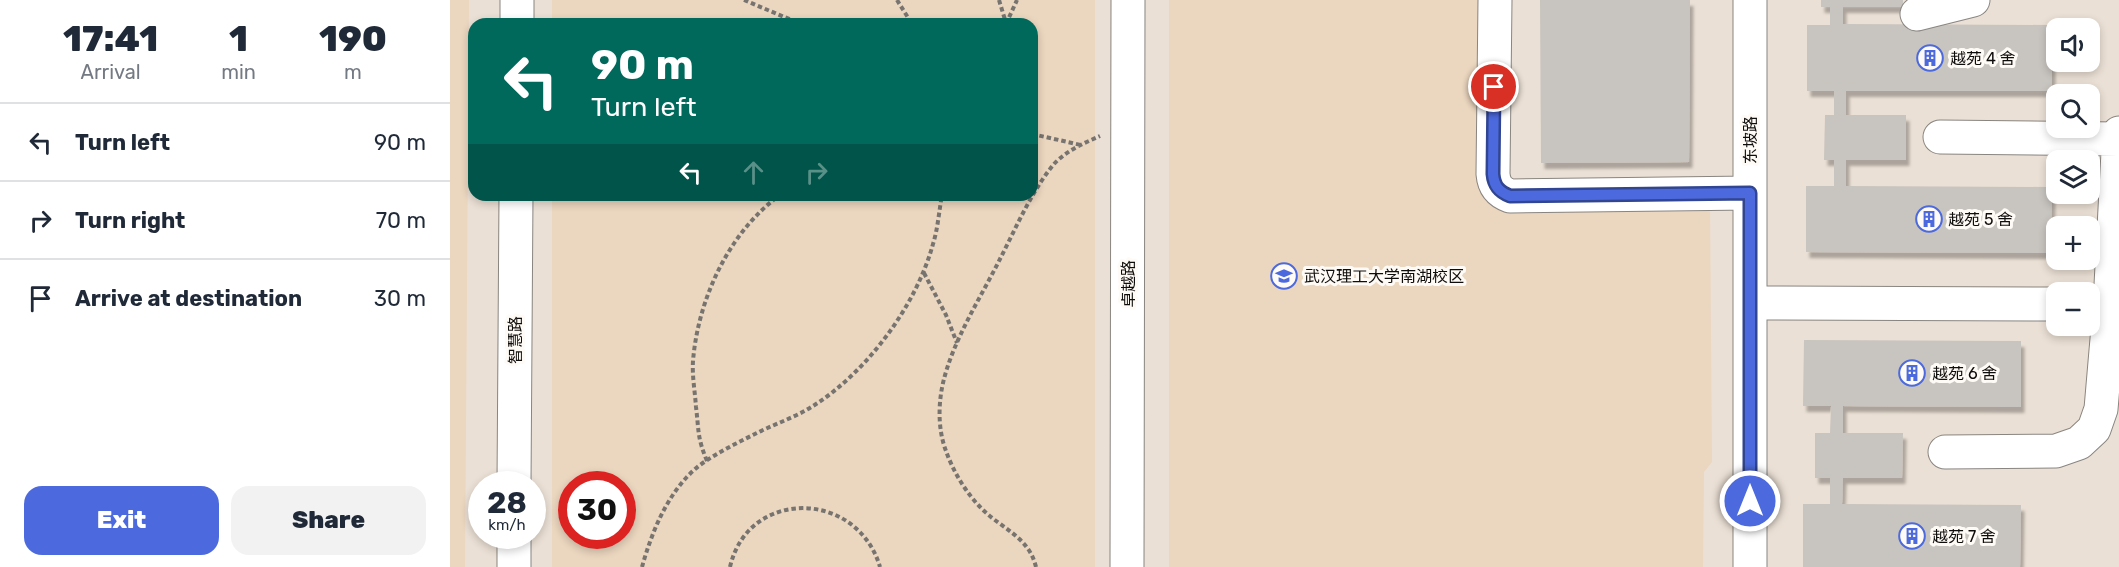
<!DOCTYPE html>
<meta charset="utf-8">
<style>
:root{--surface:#fff;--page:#f2f2f3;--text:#1f2937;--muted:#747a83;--line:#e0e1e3;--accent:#4c6ade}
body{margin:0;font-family:Rubik,"Noto Sans SC",sans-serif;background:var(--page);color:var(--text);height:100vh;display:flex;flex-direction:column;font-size:22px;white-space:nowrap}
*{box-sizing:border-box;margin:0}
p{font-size:20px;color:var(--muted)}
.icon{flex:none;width:33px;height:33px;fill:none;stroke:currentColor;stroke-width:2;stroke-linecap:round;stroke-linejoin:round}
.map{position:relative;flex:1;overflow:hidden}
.side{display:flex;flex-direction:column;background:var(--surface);width:450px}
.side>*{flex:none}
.top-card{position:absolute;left:18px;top:18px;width:570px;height:183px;border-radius:18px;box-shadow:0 3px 9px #0003;background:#00695c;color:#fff;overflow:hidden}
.fabs{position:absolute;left:1596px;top:18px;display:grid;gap:12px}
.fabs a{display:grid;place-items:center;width:54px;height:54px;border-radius:12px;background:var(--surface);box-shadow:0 3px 9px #0003;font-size:30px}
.speed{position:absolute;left:18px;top:471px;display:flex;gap:12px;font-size:30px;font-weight:700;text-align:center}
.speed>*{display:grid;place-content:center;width:78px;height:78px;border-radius:50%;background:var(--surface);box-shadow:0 3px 9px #0003;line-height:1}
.speed small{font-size:15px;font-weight:400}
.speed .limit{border:9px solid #d22;background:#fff;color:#111}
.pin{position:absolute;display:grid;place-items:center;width:51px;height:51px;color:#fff;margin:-26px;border:3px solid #fff;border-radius:50%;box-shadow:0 2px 6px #0007}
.me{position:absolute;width:66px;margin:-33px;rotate:0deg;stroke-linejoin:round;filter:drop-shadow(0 0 4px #0008)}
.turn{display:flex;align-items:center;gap:21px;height:126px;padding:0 24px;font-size:27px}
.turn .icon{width:78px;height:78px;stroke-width:2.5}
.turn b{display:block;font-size:42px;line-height:51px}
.lanes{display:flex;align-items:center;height:57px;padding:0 24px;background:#0003;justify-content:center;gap:30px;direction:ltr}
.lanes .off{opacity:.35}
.eta{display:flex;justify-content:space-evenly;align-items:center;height:102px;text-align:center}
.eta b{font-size:36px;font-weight:800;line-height:42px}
.button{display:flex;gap:12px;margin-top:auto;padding:12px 24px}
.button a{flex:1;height:69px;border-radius:18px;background:var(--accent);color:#fff;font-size:24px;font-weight:800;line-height:69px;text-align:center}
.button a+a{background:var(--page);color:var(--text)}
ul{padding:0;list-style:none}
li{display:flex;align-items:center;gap:18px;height:78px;padding:0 24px;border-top:2px solid var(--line)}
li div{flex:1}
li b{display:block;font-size:22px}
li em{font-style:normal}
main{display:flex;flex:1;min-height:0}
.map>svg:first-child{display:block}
.built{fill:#ebe0d5;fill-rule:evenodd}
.green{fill:#ebd6bf;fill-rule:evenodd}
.building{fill:#c8c4bf;filter:url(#shadow)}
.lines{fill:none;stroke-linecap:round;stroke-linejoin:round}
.minor-casing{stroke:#898580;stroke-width:35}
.path{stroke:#777470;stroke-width:4;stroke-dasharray:4.5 3;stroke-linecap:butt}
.minor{stroke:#fff;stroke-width:33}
.route-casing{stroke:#314590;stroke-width:15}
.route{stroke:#4c6ade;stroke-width:10}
.labels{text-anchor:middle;stroke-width:6;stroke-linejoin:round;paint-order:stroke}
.poi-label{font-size:16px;fill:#0f0d0b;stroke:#fefaf6;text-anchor:start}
.street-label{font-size:16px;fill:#0f0d0b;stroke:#fefaf6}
</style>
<main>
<section class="side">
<div class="eta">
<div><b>17:41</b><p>Arrival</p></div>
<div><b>1</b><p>min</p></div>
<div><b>190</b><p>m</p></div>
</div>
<ul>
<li><svg class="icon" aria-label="left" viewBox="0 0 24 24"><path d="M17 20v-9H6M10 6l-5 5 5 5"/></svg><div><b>Turn left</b></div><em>90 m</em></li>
<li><svg class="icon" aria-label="right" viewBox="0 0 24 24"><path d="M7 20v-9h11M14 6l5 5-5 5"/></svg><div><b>Turn right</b></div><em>70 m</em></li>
<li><svg class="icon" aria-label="arrive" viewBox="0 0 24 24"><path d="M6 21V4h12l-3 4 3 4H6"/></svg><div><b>Arrive at destination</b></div><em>30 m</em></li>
</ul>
<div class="button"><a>Exit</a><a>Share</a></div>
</section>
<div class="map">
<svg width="1669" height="567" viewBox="0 0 1669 567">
<defs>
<filter id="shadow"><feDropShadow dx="3.5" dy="6" stdDeviation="1.5" flood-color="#0004"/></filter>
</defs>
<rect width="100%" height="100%" fill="#f2ede8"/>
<!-- built -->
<path class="built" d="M0 0H1669V567H0ZM24 24H582V195H24ZM1606 28H1640V62H1606ZM1606 94H1640V128H1606ZM1606 160H1640V194H1606ZM1606 226H1640V260H1606ZM1606 292H1640V326H1606ZM32 484H82V536H32ZM122 484H172V536H122Z"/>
<!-- green -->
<path class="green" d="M0 0H19L15 567H0Z
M102 0H645V567H102V195H582V24H102ZM122 484H172V536H122Z
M719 0H1036V189L1260 203 1262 462 1254 472 1253 567H719Z"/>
<!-- building -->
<path class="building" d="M1090 0H1240L1239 162 1091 163Z
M1371 0H1453V7H1393V24L1602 25V91H1396V115H1456V160H1396V186L1602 187 1601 253 1356 252V186H1384V160H1374L1375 115H1384V91H1357V25H1380V7H1371Z
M1354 340 1571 341V407L1393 406V433H1453L1452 478H1393L1392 504 1571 505 1570 567H1353V504H1380V478H1365V433H1380L1381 406H1353Z"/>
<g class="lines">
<!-- minor casing -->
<g class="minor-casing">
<path id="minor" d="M1045 0 1043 174C1044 186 1049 192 1060 196L1300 193
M1467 14 1523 0
M67 24V0
M1490 137 1668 139
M1300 303 1606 304
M1495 452 1606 451 1629 443 1644 429 1651 409 1660 304 1669 133
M64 484 66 195
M64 567V536
M677 567 678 0
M1300 567V0"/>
</g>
<!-- path -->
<path class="path" d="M294 0 351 24
M447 0 462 24
M549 0 556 23
M556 24 567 0
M582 134 631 145
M474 273 496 315 507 343
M257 461C247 437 249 431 246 407 245 392 242 376 243 361 248 299 279 232 330 195
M192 567C202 531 219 489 250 465 268 452 289 442 309 432 327 423 346 417 363 406 417 372 466 306 483 244 488 228 489 211 492 195
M280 567C298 488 407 489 430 567
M586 567C579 537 552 529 532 509 516 493 503 471 496 451 488 430 488 405 493 383 503 340 530 299 550 259 566 228 581 192 604 164 616 151 634 143 650 136"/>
<!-- minor -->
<use href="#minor" class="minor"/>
</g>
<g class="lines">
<!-- route casing -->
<g class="route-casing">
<path id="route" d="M1044 87 1043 174C1044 186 1049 192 1060 196L1300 193V501"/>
</g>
<!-- route -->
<use href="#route" class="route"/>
</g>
<!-- icons -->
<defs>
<g id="building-ring" transform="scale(1.35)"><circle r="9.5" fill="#fefaf6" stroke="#4c6ade" stroke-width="1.5"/><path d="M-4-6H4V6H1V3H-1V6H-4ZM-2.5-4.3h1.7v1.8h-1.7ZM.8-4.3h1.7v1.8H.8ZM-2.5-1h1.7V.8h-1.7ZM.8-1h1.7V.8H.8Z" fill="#4c6ade"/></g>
<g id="university-ring" transform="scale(1.35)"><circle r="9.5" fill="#fefaf6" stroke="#4c6ade" stroke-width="1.5"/><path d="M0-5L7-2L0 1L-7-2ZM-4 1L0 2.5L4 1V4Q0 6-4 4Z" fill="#4c6ade"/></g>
</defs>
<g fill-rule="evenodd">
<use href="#building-ring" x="1480" y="58"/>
<use href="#building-ring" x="1479" y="219"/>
<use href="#university-ring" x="834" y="276"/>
<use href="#building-ring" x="1462" y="373"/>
<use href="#building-ring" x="1462" y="536"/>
</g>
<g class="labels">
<!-- poi labels -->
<g class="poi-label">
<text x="1500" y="64">越苑 4 舍</text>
<text x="1498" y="225">越苑 5 舍</text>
<text x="854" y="282">武汉理工大学南湖校区</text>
<text x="1482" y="379">越苑 6 舍</text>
<text x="1482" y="542">越苑 7 舍</text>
</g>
<!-- street labels -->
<g class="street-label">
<text transform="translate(1300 140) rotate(-90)" y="6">东坡路</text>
<text transform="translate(678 284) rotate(-90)" y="6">卓越路</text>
<text transform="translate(65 340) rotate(-90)" y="6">智慧路</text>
</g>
</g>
</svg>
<div class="fabs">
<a><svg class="icon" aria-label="sound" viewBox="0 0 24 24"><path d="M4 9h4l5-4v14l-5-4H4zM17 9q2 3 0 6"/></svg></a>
<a><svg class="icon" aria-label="search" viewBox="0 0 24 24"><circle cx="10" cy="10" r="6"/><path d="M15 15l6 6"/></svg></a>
<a><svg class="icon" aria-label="layers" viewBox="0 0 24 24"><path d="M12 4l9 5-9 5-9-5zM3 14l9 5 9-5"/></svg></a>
<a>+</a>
<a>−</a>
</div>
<div class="speed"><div>28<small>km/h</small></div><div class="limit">30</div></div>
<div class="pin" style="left:1044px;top:87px;background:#d93025"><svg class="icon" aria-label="arrive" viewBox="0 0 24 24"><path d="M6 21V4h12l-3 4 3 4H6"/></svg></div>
<svg class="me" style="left:1300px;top:501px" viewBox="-20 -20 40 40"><circle r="17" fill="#4c6ade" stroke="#fff" stroke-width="3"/><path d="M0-11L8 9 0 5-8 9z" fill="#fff"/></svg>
<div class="top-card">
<div class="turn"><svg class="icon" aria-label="left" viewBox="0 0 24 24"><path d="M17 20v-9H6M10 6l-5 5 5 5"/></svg><div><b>90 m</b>Turn left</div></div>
<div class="lanes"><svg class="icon" aria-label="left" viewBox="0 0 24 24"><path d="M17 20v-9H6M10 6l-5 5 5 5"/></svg><svg class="icon off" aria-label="ahead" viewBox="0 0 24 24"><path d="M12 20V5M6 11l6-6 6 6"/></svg><svg class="icon off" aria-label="right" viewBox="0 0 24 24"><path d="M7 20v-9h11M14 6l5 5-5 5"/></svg></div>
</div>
</div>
</main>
